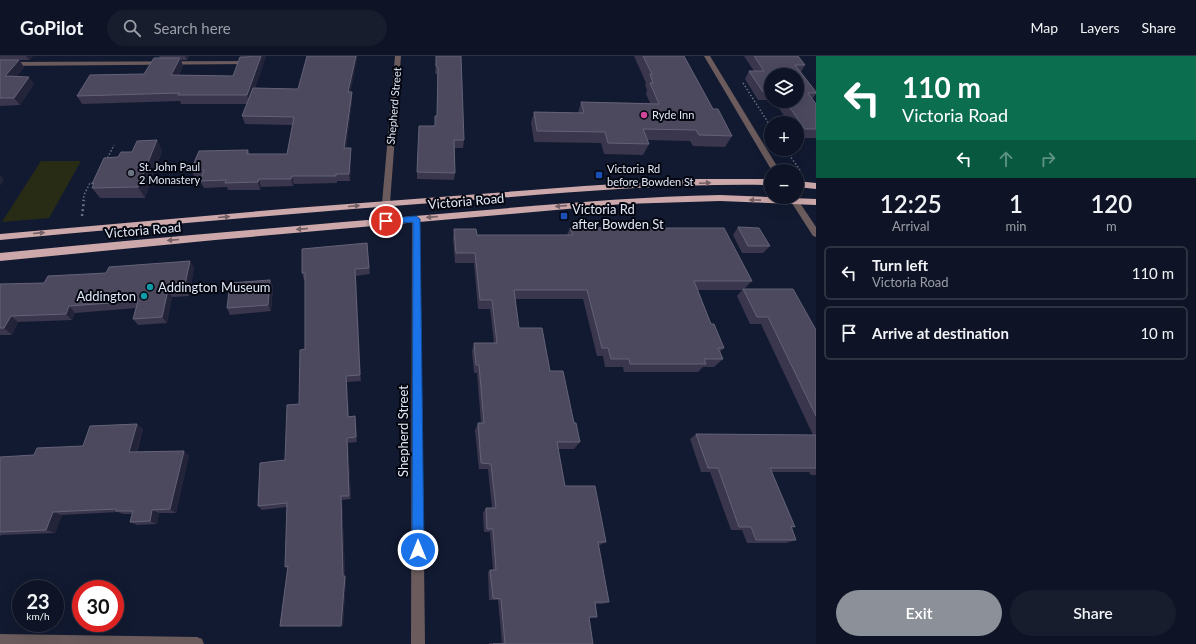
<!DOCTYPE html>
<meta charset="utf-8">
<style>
:root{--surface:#0e1425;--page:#171d2d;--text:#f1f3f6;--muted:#9b9ea7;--line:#2e3342;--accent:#8c9099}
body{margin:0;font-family:Lato,sans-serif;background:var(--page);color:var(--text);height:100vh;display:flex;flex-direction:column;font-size:15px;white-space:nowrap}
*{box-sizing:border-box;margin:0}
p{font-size:13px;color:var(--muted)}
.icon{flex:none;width:22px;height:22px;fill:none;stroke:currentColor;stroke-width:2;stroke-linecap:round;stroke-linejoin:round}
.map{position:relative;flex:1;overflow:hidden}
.panel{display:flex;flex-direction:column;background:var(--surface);width:380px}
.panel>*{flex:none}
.guide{background:#0b6e4f;color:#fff;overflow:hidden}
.fabs{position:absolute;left:764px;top:12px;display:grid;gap:8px}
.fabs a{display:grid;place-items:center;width:40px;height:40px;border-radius:50%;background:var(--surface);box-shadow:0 4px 16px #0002,0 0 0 1px var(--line);font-size:20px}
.speed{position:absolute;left:12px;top:524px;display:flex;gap:8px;font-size:20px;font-weight:700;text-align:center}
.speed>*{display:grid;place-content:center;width:52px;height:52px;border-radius:50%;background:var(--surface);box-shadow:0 4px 16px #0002,0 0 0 1px var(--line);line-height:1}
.speed small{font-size:10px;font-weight:400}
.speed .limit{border:6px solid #d22;background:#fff;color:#111}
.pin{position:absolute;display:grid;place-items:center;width:34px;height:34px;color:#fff;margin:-17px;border:2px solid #fff;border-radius:50%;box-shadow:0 1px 4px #0007}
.me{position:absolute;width:44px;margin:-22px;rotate:0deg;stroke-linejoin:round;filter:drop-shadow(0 0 3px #0008)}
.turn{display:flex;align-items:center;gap:14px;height:84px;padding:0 20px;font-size:18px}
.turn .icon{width:52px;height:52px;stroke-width:2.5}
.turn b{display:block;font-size:28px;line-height:34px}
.lanes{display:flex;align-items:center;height:38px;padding:0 20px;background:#0003;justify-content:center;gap:20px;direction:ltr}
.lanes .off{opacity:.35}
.eta{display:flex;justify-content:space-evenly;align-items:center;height:68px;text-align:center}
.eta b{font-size:24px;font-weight:600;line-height:28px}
.primary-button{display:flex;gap:8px;margin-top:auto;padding:8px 20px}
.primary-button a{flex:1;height:46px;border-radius:24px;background:var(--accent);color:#fff;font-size:16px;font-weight:600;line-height:46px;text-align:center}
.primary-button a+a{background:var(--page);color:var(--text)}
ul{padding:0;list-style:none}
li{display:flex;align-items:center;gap:12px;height:54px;margin:0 8px 6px;padding:0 12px;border:2px solid var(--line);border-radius:6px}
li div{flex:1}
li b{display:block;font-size:15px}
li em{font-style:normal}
header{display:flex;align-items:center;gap:24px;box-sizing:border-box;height:56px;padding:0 20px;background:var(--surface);border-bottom:1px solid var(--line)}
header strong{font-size:19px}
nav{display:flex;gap:22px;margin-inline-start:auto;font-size:14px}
.search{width:280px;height:36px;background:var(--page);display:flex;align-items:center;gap:10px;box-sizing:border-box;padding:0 14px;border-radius:22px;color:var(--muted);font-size:15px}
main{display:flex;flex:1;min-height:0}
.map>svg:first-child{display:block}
.green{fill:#282c15}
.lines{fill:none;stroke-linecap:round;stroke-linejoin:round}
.path-far1{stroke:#697084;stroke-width:1.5;stroke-dasharray:1.5 2;stroke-linecap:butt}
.path{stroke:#697084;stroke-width:2.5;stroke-dasharray:2 3;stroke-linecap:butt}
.minor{fill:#6b5b5c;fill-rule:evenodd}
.tertiary{fill:#6b5b5c;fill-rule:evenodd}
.trunk{fill:#cca8aa;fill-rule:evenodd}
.wall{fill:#3a364d}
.shaded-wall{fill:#23233a}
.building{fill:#4c495f;stroke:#636277}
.oneway{fill:#725f64}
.route{fill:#1a73e8;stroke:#114b97}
.hotel-dot{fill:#d1479c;stroke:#04060f;stroke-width:1.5}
.worship-dot{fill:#6b7280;stroke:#04060f;stroke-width:1.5}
.transit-dot{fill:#1a4fb4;stroke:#04060f;stroke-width:1.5}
.culture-dot{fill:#0f9aa8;stroke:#04060f;stroke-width:1.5}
.labels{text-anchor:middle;stroke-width:4;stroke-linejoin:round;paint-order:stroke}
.far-street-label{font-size:11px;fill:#e0e7f7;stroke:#04060f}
.far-poi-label{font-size:11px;fill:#e0e7f7;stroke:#04060f;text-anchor:start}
.street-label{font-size:13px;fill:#e0e7f7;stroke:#04060f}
.poi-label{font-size:13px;fill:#e0e7f7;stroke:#04060f;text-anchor:start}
</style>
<header>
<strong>GoPilot</strong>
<div class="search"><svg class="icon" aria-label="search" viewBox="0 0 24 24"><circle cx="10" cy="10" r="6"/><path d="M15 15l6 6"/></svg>Search here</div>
<nav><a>Map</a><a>Layers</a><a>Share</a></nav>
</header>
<main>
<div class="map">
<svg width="816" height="588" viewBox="0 0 816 588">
<rect width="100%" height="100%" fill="#121a31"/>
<!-- green -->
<path class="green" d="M41 105H81L49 162 2 166Z"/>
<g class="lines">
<!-- path-far1 -->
<path class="path-far1" d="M743 27 771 71
M785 93 800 114
M106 105 114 89
M83 145 84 139 90 127H95"/>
<!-- path -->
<path class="path" d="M82 160 84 144"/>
<!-- minor -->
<path class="minor" d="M395 0H401L390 147 386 150 382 147Z
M252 5 253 6 250 8 0 10V6Z
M416 160 420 163 425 588H411L412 163Z
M0 578 197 581 202 583 204 588H0Z"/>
<!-- tertiary -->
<path class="tertiary" d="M704 0H710L780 115H772Z
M788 141H796L816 171V181L813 180Z"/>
<!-- trunk -->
<path class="trunk" d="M696 123H771V129C662 127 554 138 445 146 297 157 148 170 0 184V178L295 152 584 130Z
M797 125 816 127V133L797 131Z
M720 139 816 143V149L720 145 623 148 215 184 0 205V197C142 183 284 171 427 159 524 151 621 141 720 139Z"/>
</g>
<!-- wall -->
<path class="wall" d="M0 0H33L29 4H19L24 11 16 21 34 28 20 49 0 50Z
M159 0H189L187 4H181L183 10 179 19 233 20 244 1 243 0H266L255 32 352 36V44L346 92H351V99L350 125H337V127L294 128 293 130 261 131 260 134H228L227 131 204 132 200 125 201 122H195L191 114 248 94 250 98H287L293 69 245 68 242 60 247 48H181L180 45 82 48 77 40 144 18 160 2Z
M436 0 464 84 463 92H455V117L454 124 417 123V116L435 70 437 60V19L435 17Z
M634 0H684L713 53 732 80 725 91 693 90 690 85 647 84 649 88 643 99 604 98 601 87 534 86 531 67 534 56 578 57 581 46 650 47 646 38 647 34 645 29 646 27Z
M744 0H798L805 9 801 16 816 36V38L812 43 816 48V82H799L797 79V67H789L774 45H797L771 19V44H758L745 23 749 15H754Z
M157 84 162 95 145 142H100L92 132 93 129 92 128 118 101 132 96Z
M738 171 770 190 763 197H742L733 179Z
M570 172 752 225 744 233 816 274V419H811L809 416H772L795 471 791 472 796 484 786 487H747L742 474H731L710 416H701L690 383 696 378 813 379 761 268H750L737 240 742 234H698L711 268 724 292 720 296 723 303 714 311H703L698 316H624L623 311H605L603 300H597L583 243H515L519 272 550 315 574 367 580 386 574 393H558L565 430 606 486 598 490 609 546 602 548H595L597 561 589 562 593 588H489V587H502L498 544H489L488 516 490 514H493L490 476H484L483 457 486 452H492L488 413H479L475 374 478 367H481L477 317H474L472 295 474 287H494L490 253H478L474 207H455L453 183 454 173 477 179H567Z
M367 187 370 218 356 220 361 325 347 326 349 361 355 360 356 365 357 386 348 387 351 443 342 444 345 520 346 521 343 570H280L288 512 285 511 287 451 262 454 258 450 285 404 299 348 305 293V224H304L302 217Z
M190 205 194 212 189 240 172 241 167 267 138 269 133 263 136 252 75 257 72 264 18 266 12 279H0V228L44 227Z
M270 224 273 231 271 255 230 259 227 252Z
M137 368 143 373 137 396 189 399 176 457H159L157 468 137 469 130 466 132 458H123L118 456 62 459 55 477 1 479 0 481V401L34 399 83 390Z"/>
<!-- shaded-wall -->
<path class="shaded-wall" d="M26 0H33L29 4Z
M185 0H189L187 4Z
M261 0H266L249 48 247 39Z
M356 0H358L349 44 348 36Z
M180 2 183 10 175 27 171 19Z
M19 4 24 11 10 28 5 20Z
M29 21 34 28 20 49 14 42Z
M352 36V44L345 99 344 92Z
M157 84 162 95 145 142 138 131Z
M351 92V99L350 125 349 118Z
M0 119 4 124 0 130Z
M292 120 294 128 293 130 291 123Z
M259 123 261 131 260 134 258 126Z
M190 205 194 212 189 240 184 233Z
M355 213 356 220 361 325 360 319Z
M270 224 273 231 271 255 268 249Z
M168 234 172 241 167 267 162 261Z
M69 250 75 257 72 264 66 258Z
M11 260 18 266 12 279 4 272Z
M346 320 347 326 349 366 348 361Z
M355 360 356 365 357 386 356 381Z
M137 368 143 373 135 401 129 396Z
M347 382 348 387 351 443 349 440Z
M184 395 189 399 176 457 170 453Z
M341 440 342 444 345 520 346 521 343 570H341L343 520Z
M152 454 159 457 157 468 150 465Z
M53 456 62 459 55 477 46 474Z"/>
<!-- building -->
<path class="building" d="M249 0H261L247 39H178L179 37 77 40 90 19 144 18 154 2H180L171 19 233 20 240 1H248Z
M307 0H356L348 36H352L344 92H351L349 118H336V120H292L291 123H259L258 126 225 127 226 124 200 125 204 114H191L199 95 248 94 247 98H287L294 61 242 60 253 32 298 33Z
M436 0H461L464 84H454L455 117 417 116 419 70H435V60H437L438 12 436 10Z
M643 0H684L713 53H718L732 80 699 79 696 74 643 73 649 88 608 87 605 76 537 75 534 56 584 57 581 46 659 48 650 27H653L650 18H652Z
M754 0H798L805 9H795L816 36V37H808L816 48V73H805L785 45H797V19H771V36H763L749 15H764Z
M0 4H19L5 20 29 21 14 42H0Z
M157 84 138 131 92 132 94 127 92 128 104 102 118 101 121 96H132L137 85Z
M738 171 759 172 770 190H748Z
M570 172H724L752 225H694L711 268H714L724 292H718L723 303H704L706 308H630L629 303H611L608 292H602L587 234H514L519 272H542L550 315H563L574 367H576L580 386H557L565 430H595L606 486H598L609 546H595L597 561H589L593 588H493H505L501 543 493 542 490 514H496L493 473H487L486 452H496L491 408 481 407 478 367H484L479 309H476L474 287H497L492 244H480L475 197H456L454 173H476L477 179H573Z
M367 187 369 212 355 213 360 319 346 320 348 361 355 360 356 381 347 382 349 440H341L343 520H345L341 570H280L288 510 285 511 287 447 258 450 260 407 285 404 287 349 299 348 300 294 305 293V217H302V193Z
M190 205 184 233 168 234 162 261 133 263 138 245 69 250 66 258 11 260 4 272H0V228L44 227 48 220 106 217 109 211Z
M270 224 268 249 227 252 230 227Z
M743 233H793L816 274V360L768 261H757Z
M137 368 129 396 184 395 170 453 152 454 150 465 130 466 133 455H116V453L53 456 46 474 0 476V401L34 399 37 392 83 390 90 370Z
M696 378 816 379V412H770L795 471 791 470 796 484H756L751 471H739L718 412H708Z"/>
<!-- one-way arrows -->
<defs><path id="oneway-solid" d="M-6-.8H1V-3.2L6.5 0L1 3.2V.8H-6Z"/></defs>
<g class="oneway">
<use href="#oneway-solid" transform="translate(705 127) rotate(-2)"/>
<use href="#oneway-solid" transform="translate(755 144) rotate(-179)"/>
<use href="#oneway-solid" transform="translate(354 150) rotate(-5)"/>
<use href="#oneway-solid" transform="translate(561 150) rotate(176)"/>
<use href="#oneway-solid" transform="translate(224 161) rotate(-5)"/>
<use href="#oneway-solid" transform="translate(432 161) rotate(175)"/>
<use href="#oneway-solid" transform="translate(302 173) rotate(175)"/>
<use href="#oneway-solid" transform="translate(39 177) rotate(-5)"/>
<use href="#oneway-solid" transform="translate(173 184) rotate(175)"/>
</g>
<!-- route -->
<path class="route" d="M416 160 420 163 424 494 422 498 418 499 414 498 412 494 413 166 386 168 383 165 386 163Z"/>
<!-- markers -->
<circle class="hotel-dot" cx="644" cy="59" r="4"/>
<circle class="worship-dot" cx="131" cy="117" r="4"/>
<g class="transit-dot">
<rect x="595" y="115" width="8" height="8" rx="2"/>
<rect x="560" y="156" width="8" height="8" rx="2"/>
</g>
<g class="culture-dot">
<circle cx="150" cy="231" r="4"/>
<circle cx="144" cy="240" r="4"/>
</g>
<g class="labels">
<!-- far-street labels -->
<g class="far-street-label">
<text transform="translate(394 50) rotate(-85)" y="4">Shepherd Street</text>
</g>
<!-- far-poi labels -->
<g class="far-poi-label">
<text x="652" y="63">Ryde Inn</text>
<text x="139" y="115">St. John Paul<tspan x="139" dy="13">2 Monastery</tspan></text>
<text x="607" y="117">Victoria Rd<tspan x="607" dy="13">before Bowden St</tspan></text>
</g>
<!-- street labels -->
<g class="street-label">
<text transform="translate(466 145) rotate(-5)" y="5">Victoria Road</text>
<text transform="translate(143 174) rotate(-5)" y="5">Victoria Road</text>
<text transform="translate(403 375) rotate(-90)" y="5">Shepherd Street</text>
</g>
<!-- poi labels -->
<g class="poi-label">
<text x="572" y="158">Victoria Rd<tspan x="572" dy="15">after Bowden St</tspan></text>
<text x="158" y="236">Addington Museum</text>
<text x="136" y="245" text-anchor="end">Addington</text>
</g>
</g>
</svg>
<div class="fabs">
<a><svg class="icon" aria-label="layers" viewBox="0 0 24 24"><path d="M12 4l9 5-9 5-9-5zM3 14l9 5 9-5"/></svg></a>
<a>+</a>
<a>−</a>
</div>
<div class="speed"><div>23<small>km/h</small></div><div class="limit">30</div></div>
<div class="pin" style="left:386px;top:165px;background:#d93025"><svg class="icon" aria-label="arrive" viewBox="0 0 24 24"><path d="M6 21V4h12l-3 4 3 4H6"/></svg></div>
<svg class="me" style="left:418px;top:494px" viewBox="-20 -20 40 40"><circle r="17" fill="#1a73e8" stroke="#fff" stroke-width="3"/><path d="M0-11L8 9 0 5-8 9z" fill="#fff"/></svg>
</div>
<section class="panel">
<div class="guide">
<div class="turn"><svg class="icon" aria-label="left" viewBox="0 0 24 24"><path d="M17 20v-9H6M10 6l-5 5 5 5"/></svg><div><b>110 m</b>Victoria Road</div></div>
<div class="lanes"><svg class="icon" aria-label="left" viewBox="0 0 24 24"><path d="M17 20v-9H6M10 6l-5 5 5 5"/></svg><svg class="icon off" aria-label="ahead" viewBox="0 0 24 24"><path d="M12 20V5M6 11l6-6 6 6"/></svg><svg class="icon off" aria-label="right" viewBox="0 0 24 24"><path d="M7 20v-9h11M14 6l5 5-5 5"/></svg></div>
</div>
<div class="eta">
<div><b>12:25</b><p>Arrival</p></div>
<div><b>1</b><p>min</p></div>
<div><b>120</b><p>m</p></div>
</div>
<ul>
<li><svg class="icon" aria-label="left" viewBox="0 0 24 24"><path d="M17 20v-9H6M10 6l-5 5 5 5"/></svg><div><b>Turn left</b><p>Victoria Road</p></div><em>110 m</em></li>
<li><svg class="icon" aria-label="arrive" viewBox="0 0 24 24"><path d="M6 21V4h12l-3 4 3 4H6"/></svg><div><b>Arrive at destination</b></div><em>10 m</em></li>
</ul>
<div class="primary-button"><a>Exit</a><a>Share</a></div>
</section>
</main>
